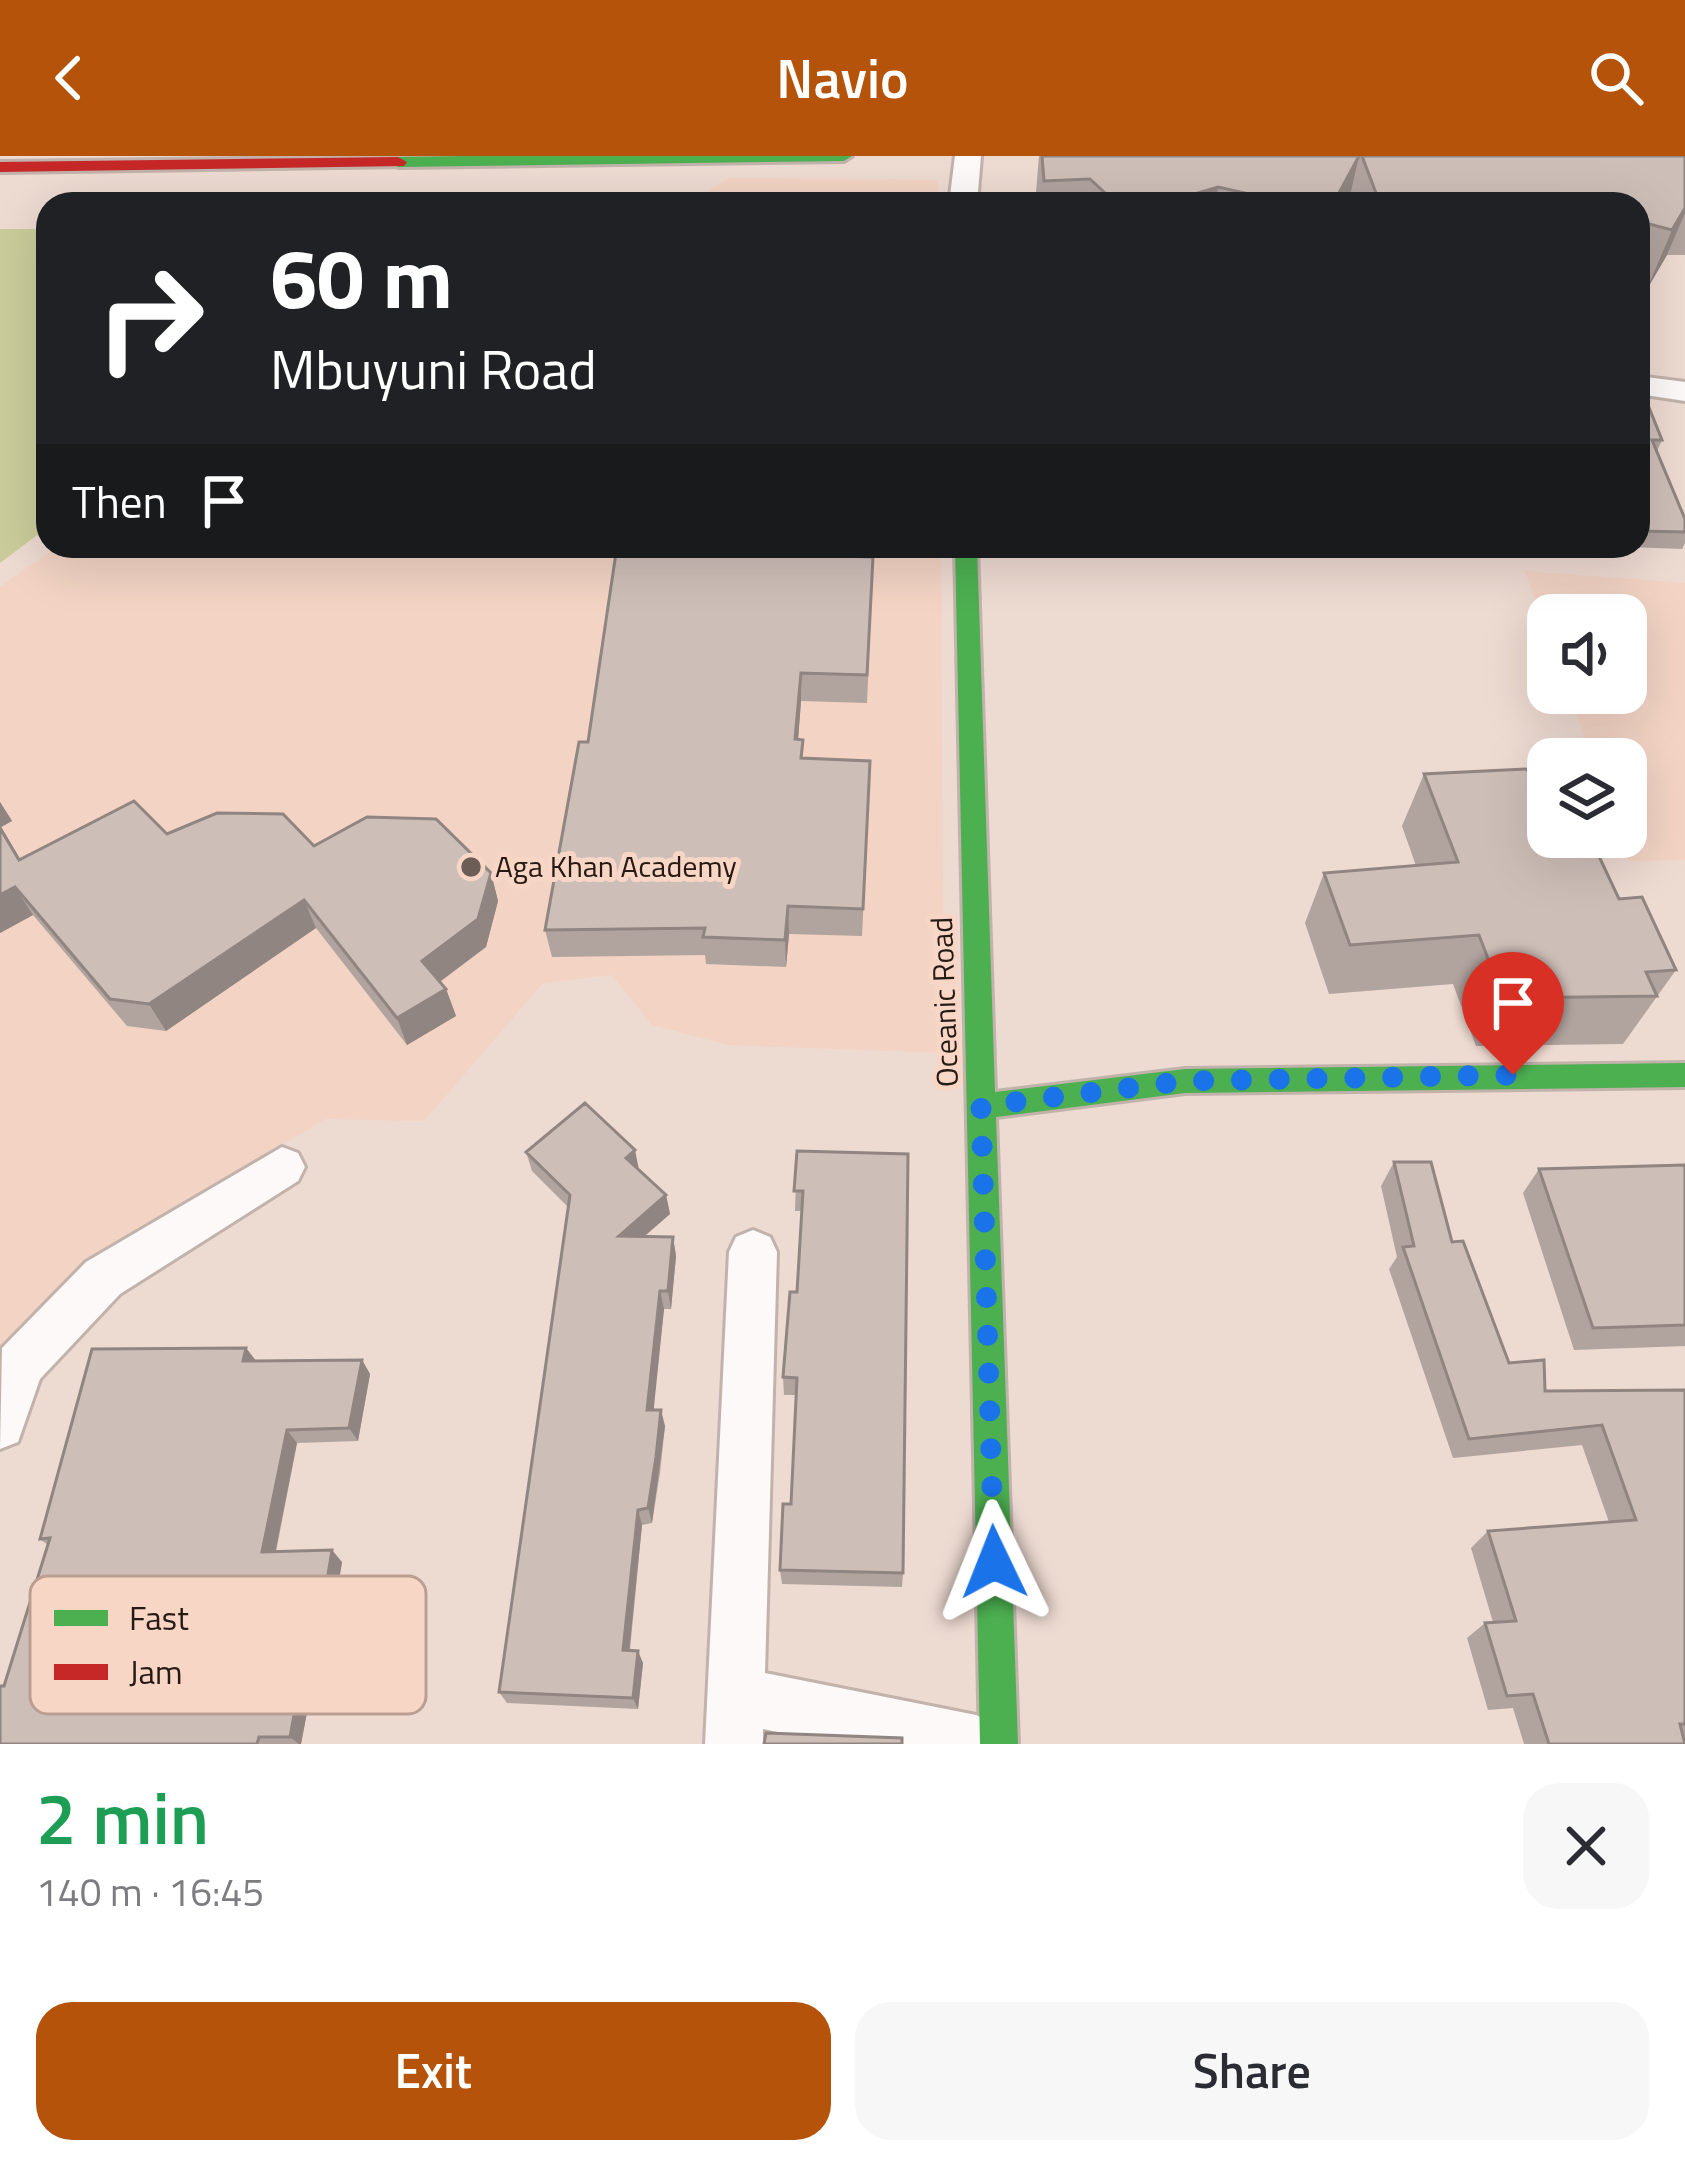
<!DOCTYPE html>
<meta charset="utf-8">
<style>
:root{--surface:#fff;--page:#f7f7f7;--text:#2b2b33;--muted:#7c7c81;--accent:#b45309}
body{margin:0;font-family:"Titillium Web",sans-serif;background:var(--page);color:var(--text);height:100vh;display:flex;flex-direction:column;font-size:45px;white-space:nowrap}
*{box-sizing:border-box;margin:0}
p{font-size:39px;color:var(--muted)}
.icon{flex:none;width:66px;height:66px;fill:none;stroke:currentColor;stroke-width:2;stroke-linecap:round;stroke-linejoin:round}
.map{position:relative;height:1588px;overflow:hidden}
.sheet{display:flex;flex-direction:column;background:var(--surface);flex:1}
.sheet>*{flex:none}
.top-card{position:absolute;left:36px;top:36px;width:1614px;height:366px;border-radius:36px;box-shadow:0 12px 48px #0002;background:#202124;color:#fff;overflow:hidden}
.buttons{position:absolute;left:1527px;top:438px;display:grid;gap:24px}
.buttons a{display:grid;place-items:center;width:120px;height:120px;border-radius:24px;background:var(--surface);box-shadow:0 12px 48px #0002;font-size:60px}
.pin{position:absolute;display:grid;place-items:center;width:102px;height:102px;color:#fff;margin:-123px -51px;border-radius:50% 50% 50% 0;rotate:-45deg;box-shadow:0 0 12px #0007}
.pin .icon{rotate:45deg}
.me{position:absolute;width:132px;margin:-66px;rotate:358deg;stroke-linejoin:round;filter:drop-shadow(0 0 9px #0008)}
.turn{display:flex;align-items:center;gap:42px;height:252px;padding:0 36px;font-size:54px}
.turn .icon{width:156px;height:156px;stroke-width:2.5}
.turn b{display:block;font-size:84px;line-height:102px}
.then{display:flex;align-items:center;height:114px;padding:0 36px;background:#0003;gap:24px;font-size:45px}
.round{display:grid;place-items:center;flex:none;width:126px;height:126px;border-radius:36px;background:var(--page)}
.headline{display:flex;align-items:center;justify-content:space-between;height:204px;padding:0 36px}
h1{font-size:72px;font-weight:600;line-height:90px;color:#1e9e55}
.cta{display:flex;gap:24px;margin-top:auto;padding:24px 36px}
.cta a{flex:1;height:138px;border-radius:36px;background:var(--accent);color:#fff;font-size:48px;font-weight:600;line-height:138px;text-align:center}
.cta a+a{background:var(--page);color:var(--text)}
header{display:flex;justify-content:space-between;align-items:center;height:156px;padding:0 36px;background:var(--accent);color:#fff;font-size:54px;font-weight:600}
.map>svg:first-child{display:block}
.built{fill:#f2d3c4}
.green{fill:#cbcc9b}
.lines{fill:none;stroke-linecap:round;stroke-linejoin:round}
.street-casing{stroke:#c1b2ab;stroke-width:6}
.fast-casing{stroke:#c1b2ab;stroke-width:6}
.jam-casing{stroke:#c1b2ab;stroke-width:6}
.street{fill:#fcf9f8;fill-rule:evenodd}
.fast{fill:#4caf50;fill-rule:evenodd}
.jam{fill:#c62828;fill-rule:evenodd}
.wall{fill:#b1a39e}
.shaded-wall{fill:#908581}
.building{fill:#cebeb8;stroke:#908581;stroke-width:3}
.route{stroke:#1a73e8;stroke-width:21;stroke-dasharray:0 37.8}
.poi-dot{fill:#6c5d56;stroke:#f8d6c6;stroke-width:4.5}
.labels{text-anchor:middle;stroke-width:10;stroke-linejoin:round;paint-order:stroke}
.poi-label{font-size:30px;fill:#261a14;stroke:#f8d6c6;text-anchor:start}
.street-label{font-size:30px;fill:#261a14;stroke:#f8d6c6}
.key{fill:#f8d6c6;stroke:#b99e91;stroke-width:3}
.key-label{font-size:33px;fill:#261a14}
</style>
<header><svg class="icon" aria-label="back" viewBox="0 0 24 24"><path d="M15 5l-7 7 7 7"/></svg>Navio<svg class="icon" aria-label="search" viewBox="0 0 24 24"><circle cx="10" cy="10" r="6"/><path d="M15 15l6 6"/></svg></header>
<div class="map">
<svg width="1685" height="1588" viewBox="0 0 1685 1588">
<rect width="100%" height="100%" fill="#eddad1"/>
<!-- built -->
<path class="built" d="M729 22 937 24 941 48H708L709 34Z
M58 390H941L944 897 729 889 652 869 612 819 543 827 424 965 325 963 195 1042 43 1149 0 1190V431Z
M1525 415 1685 427V704L1628 705 1620 681H1626V603H1592L1569 537H1626V459H1548V479Z"/>
<!-- green -->
<path class="green" d="M0 73H48V371L0 407Z"/>
<g class="lines">
<!-- street casing -->
<g class="street-casing">
<path id="street" d="M955 0H981L977 48H949Z
M1638 220 1685 226V245L1638 238Z
M282 991 298 997 305 1011 298 1025 120 1138 40 1223 18 1286 0 1293 2 1192 86 1106Z
M753 1074 770 1081 777 1096 765 1517 976 1559 996 1568 1005 1588H836L763 1573V1588H705L729 1096 736 1081Z"/>
</g>
<!-- fast casing -->
<g class="fast-casing">
<path id="fast" d="M464 0H852L844 5 398 11 389 6 398 1Z
M955 390H977L995 936 1185 913 1685 907V931L1185 937 996 961 1018 1588H980Z"/>
</g>
<!-- jam casing -->
<g class="jam-casing">
<path id="jam" d="M398 1 407 6 404 10 0 16V6Z"/>
</g>
<!-- street -->
<use href="#street" class="street"/>
<!-- fast -->
<use href="#fast" class="fast"/>
<!-- jam -->
<use href="#jam" class="jam"/>
</g>
<!-- wall -->
<path class="wall" d="M1039 0H1685V99H1667L1646 135 1638 133V48H1035Z
M1638 249 1662 284 1657 295 1685 363V387L1682 393 1604 390H1638Z
M814 390V399L873 401 867 547 801 545 798 583 803 602 869 633 862 780 789 778 786 811 706 808 705 799 552 801 545 774 588 586Z
M1424 618 1548 681 1619 743 1676 814 1623 888 1476 890 1453 828 1329 838 1305 767 1324 717 1416 710 1402 670Z
M0 646 12 665 1 671 20 703 167 678 314 690 491 717 498 745 486 791 440 826 446 833 456 860 407 889 316 772 166 875 127 870 33 759 0 777Z
M797 995 903 1417 902 1431 782 1428 780 1414 791 1348 796 1239H784L783 1221 797 1136 802 1055H795Z
M526 996 639 1014 666 1039 670 1058 643 1081H673L676 1100 671 1153H664L653 1254 665 1270 660 1317 652 1367 642 1369 630 1494 643 1507 638 1553 507 1547 499 1536 568 1051 532 1015Z
M1394 1006 1452 1086 1509 1207 1545 1235 1685 1234V1588H1524L1513 1552 1488 1554 1467 1482 1485 1467 1493 1466 1471 1392 1488 1375 1609 1366 1582 1289 1453 1302 1389 1113 1397 1101 1381 1030Z
M1685 1009V1190L1574 1194 1523 1037 1539 1013Z
M246 1192 255 1204H362L370 1218 358 1285 297 1287 276 1396 342 1406 325 1509H316L301 1588H0L4 1530 48 1389 40 1383Z"/>
<!-- shaded-wall -->
<path class="shaded-wall" d="M1359 0 1348 48H1333Z
M1218 31 1215 48H1160Z
M1685 52V57L1667 99 1646 135 1672 74Z
M801 517V545L796 612 795 583Z
M0 646 12 665 1 671 37 732 0 672Z
M491 717 498 745 486 791 431 832 422 805Z
M15 731 33 759 0 777V739Z
M304 744 316 772 166 875 149 848Z
M788 750 789 778 786 811 785 784Z
M446 833 456 860 407 889 397 862Z
M635 994 639 1014 626 1002Z
M666 1039 670 1058 623 1099 619 1080Z
M673 1081 676 1100 671 1153 668 1135Z
M660 1135 664 1153 652 1270 647 1254Z
M246 1192 257 1206 243 1205Z
M362 1204 370 1218 358 1285 349 1272Z
M661 1254 665 1270 652 1367 648 1352Z
M287 1274 297 1287 273 1407 262 1396Z
M638 1354 642 1369 628 1506 623 1494Z
M332 1394 342 1406 325 1509 315 1499Z
M638 1495 643 1507 638 1553 633 1542Z
M305 1499 316 1509 301 1588H299L290 1581Z"/>
<!-- building -->
<path class="building" d="M1042 0H1359L1333 48H1294L1218 31 1160 48H1117L1090 23 1044 25Z
M1362 0H1685V52L1672 74 1638 65V48H1575L1554 42 1537 48H1441L1433 43 1379 45Z
M1638 249H1648L1662 284H1652L1685 363V376L1638 375Z
M617 390H813L812 399 873 401 867 519 801 517 795 583 803 584 801 602 870 605 863 753 788 750 785 784 703 781 705 772 545 774 579 586H588Z
M1527 613 1548 662V681H1590L1619 743 1642 741 1676 814 1646 816 1657 840 1503 842 1479 779 1350 789 1324 717 1458 706 1424 618Z
M134 645 167 678 217 657 283 658 314 690 367 661 436 663 491 717 478 763 422 805 446 833 397 862 304 744 149 848 110 843 15 731 0 739V672L19 704Z
M585 947 635 994 626 1002 666 1039 619 1080 673 1081 668 1135H660L647 1254H661L656 1301 648 1352 638 1354 623 1494 638 1495 633 1542 499 1536 570 1039 526 996Z
M797 995 908 998 903 1417 780 1414 783 1348H791L797 1222 783 1221 790 1136H797L803 1035H794Z
M1394 1006H1431L1452 1086 1463 1085 1509 1207 1544 1204 1545 1235 1685 1234V1568H1680L1685 1588H1549L1533 1538 1507 1540 1485 1467 1516 1465 1488 1375 1636 1364 1602 1269 1469 1283 1403 1091 1414 1090Z
M1685 1009V1169L1593 1172 1539 1013Z
M246 1192 243 1205 362 1204 349 1272 287 1274 262 1396 332 1394 315 1499H305L290 1581H259L257 1588H0V1530H4L50 1382 40 1383 92 1193Z
M766 1577 902 1582V1588H764Z"/>
<g class="lines">
<!-- route -->
<path class="route" d="M994 1406 981 950 1185 925 1513 919"/>
</g>
<!-- markers -->
<circle class="poi-dot" cx="471" cy="711" r="12"/>
<g class="labels">
<!-- poi labels -->
<g class="poi-label">
<text x="495" y="721">Aga Khan Academy</text>
</g>
<!-- street labels -->
<g class="street-label">
<text transform="translate(945 846) rotate(-92)" y="10">Oceanic Road</text>
</g>
</g>
<!-- legend -->
<rect x="30" y="1420" width="396" height="138" rx="18" class="key"/>
<rect x="54" y="1454" width="54" height="16" fill="#4caf50"/>
<rect x="54" y="1508" width="54" height="16" fill="#c62828"/>
<g class="key-label">
<text x="129" y="1474">Fast</text>
<text x="129" y="1528">Jam</text>
</g>
</svg>
<div class="buttons">
<a><svg class="icon" aria-label="sound" viewBox="0 0 24 24"><path d="M4 9h4l5-4v14l-5-4H4zM17 9q2 3 0 6"/></svg></a>
<a><svg class="icon" aria-label="layers" viewBox="0 0 24 24"><path d="M12 4l9 5-9 5-9-5zM3 14l9 5 9-5"/></svg></a>
</div>
<div class="pin" style="left:1513px;top:919px;background:#d93025"><svg class="icon" aria-label="arrive" viewBox="0 0 24 24"><path d="M6 21V4h12l-3 4 3 4H6"/></svg></div>
<svg class="me" style="left:994px;top:1406px" viewBox="-20 -20 40 40"><path d="M0-17L14 15 0 8-14 15z" fill="#1a73e8" stroke="#fff" stroke-width="4"/></svg>
<div class="top-card">
<div class="turn"><svg class="icon" aria-label="right" viewBox="0 0 24 24"><path d="M7 20v-9h11M14 6l5 5-5 5"/></svg><div><b>60 m</b>Mbuyuni Road</div></div>
<div class="then">Then<svg class="icon" aria-label="arrive" viewBox="0 0 24 24"><path d="M6 21V4h12l-3 4 3 4H6"/></svg></div>
</div>
</div>
<section class="sheet">
<div class="headline"><div><h1>2 min</h1><p>140 m · 16:45</p></div><a class="round"><svg class="icon" aria-label="close" viewBox="0 0 24 24"><path d="M6 6l12 12M18 6L6 18"/></svg></a></div>
<div class="cta"><a>Exit</a><a>Share</a></div>
</section>
